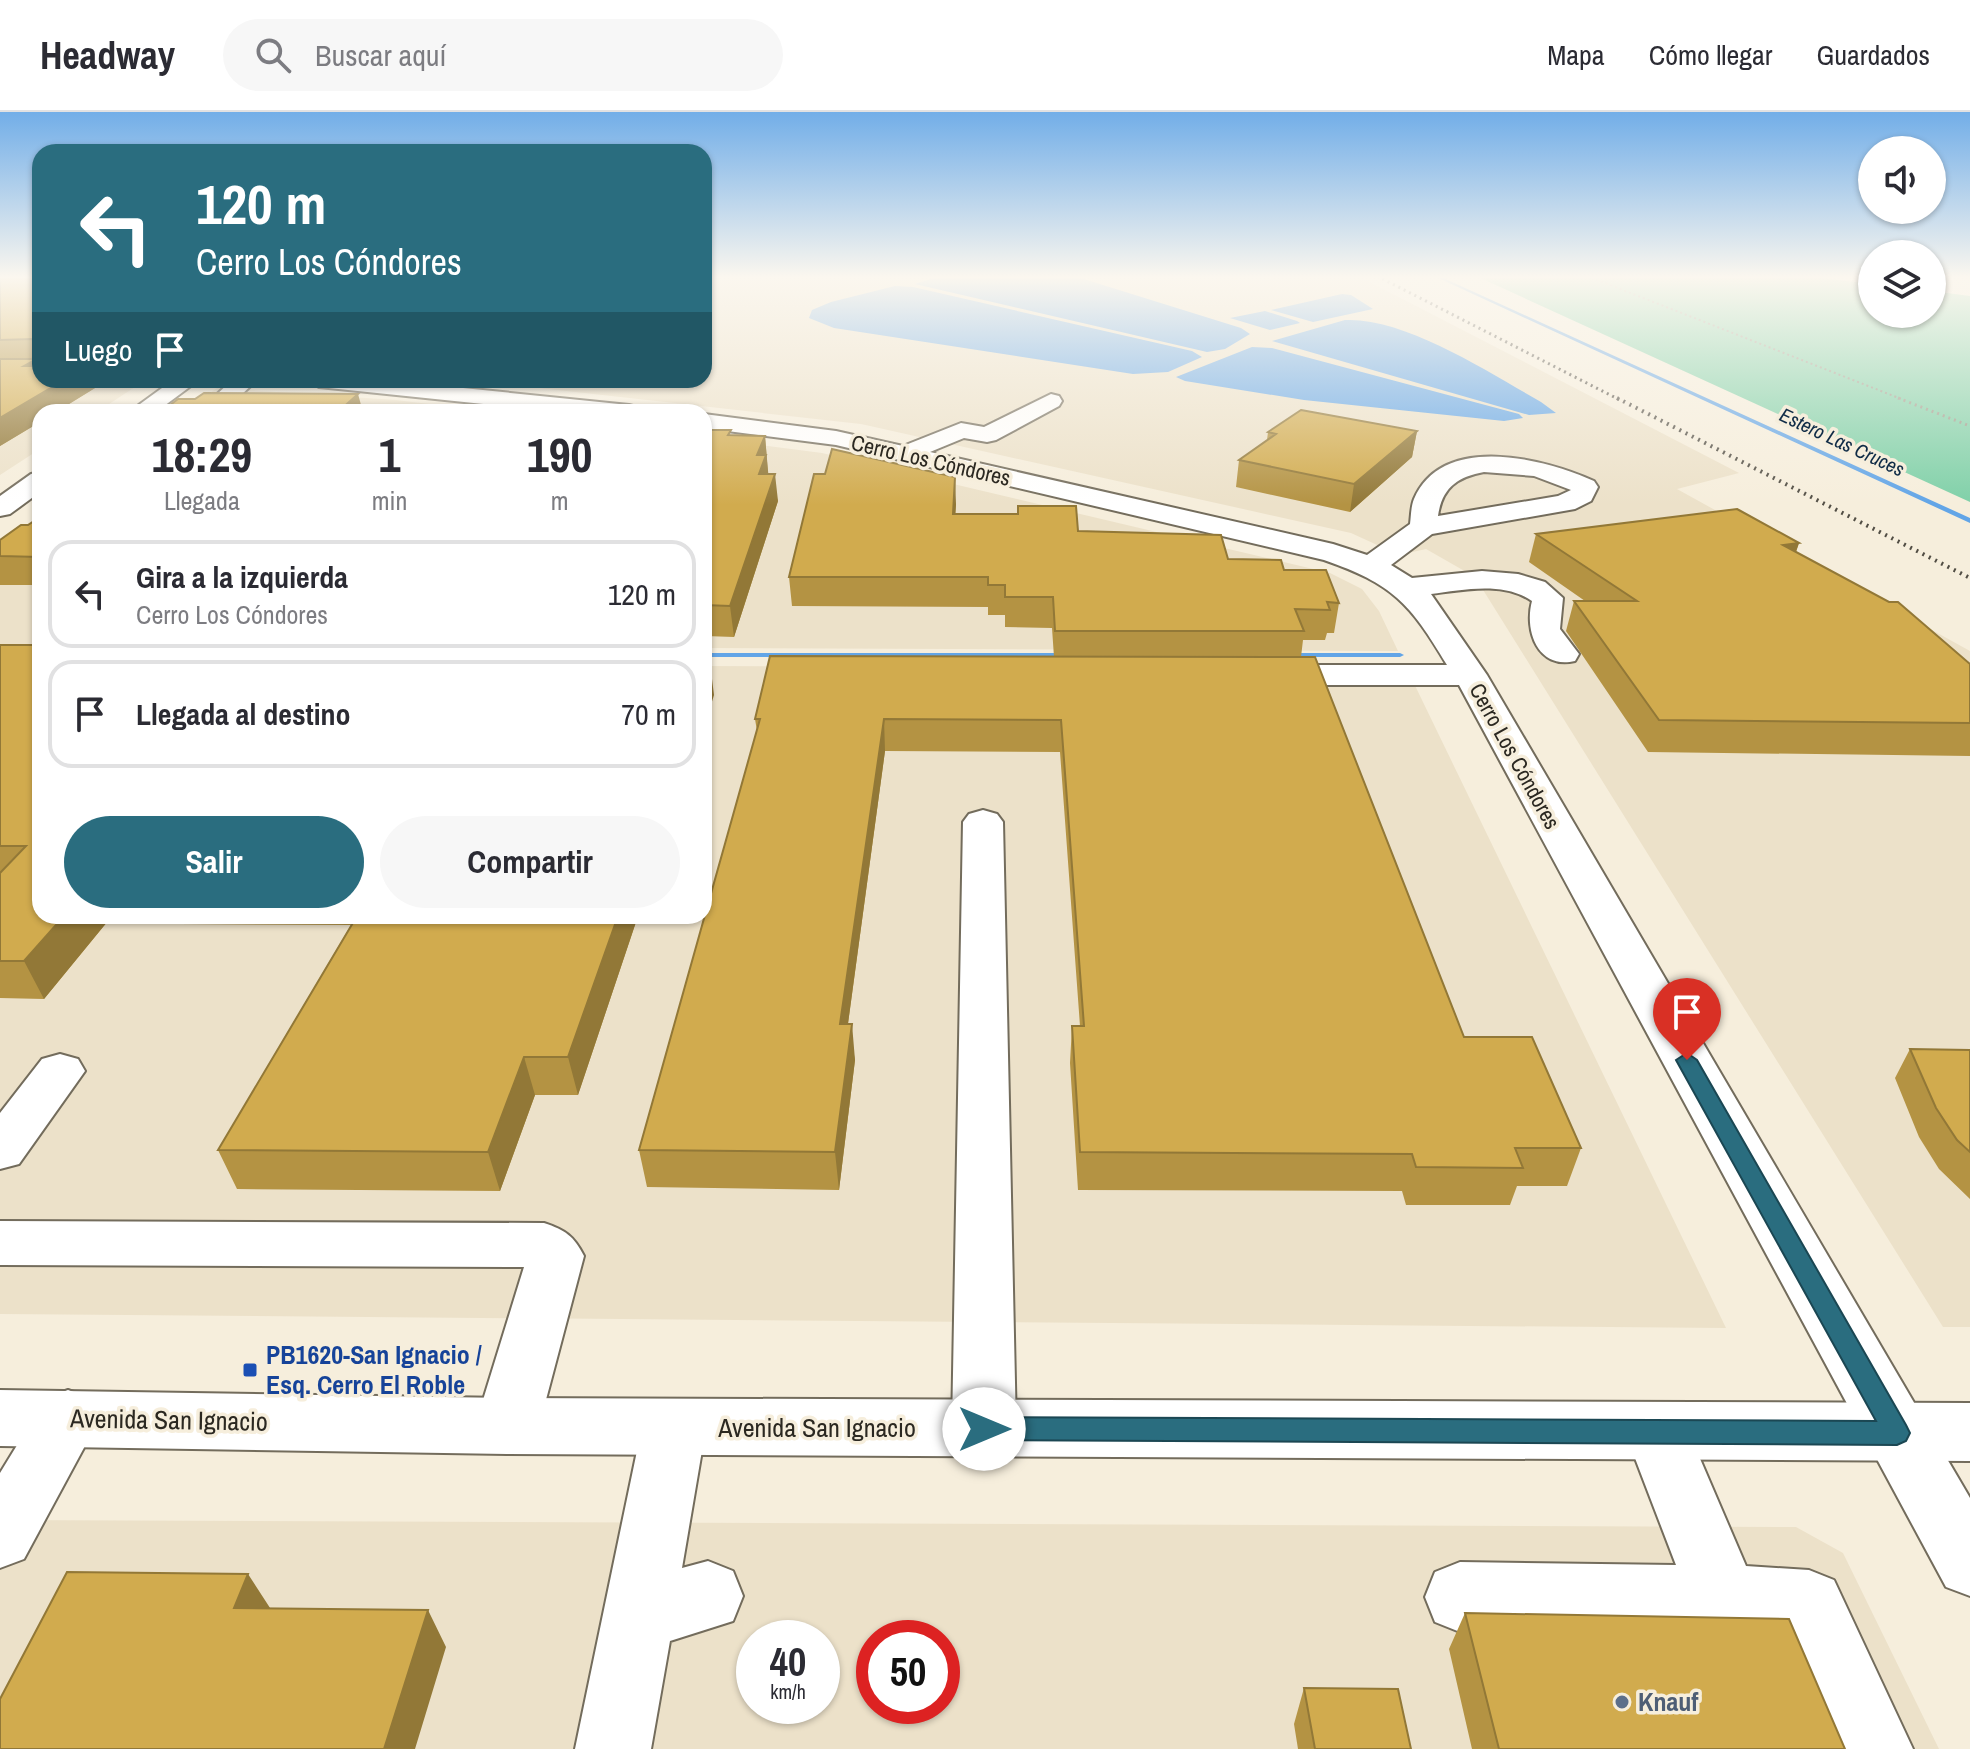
<!DOCTYPE html>
<html lang="es">
<meta charset="utf-8">
<style>
:root{--surface:#fff;--page:#f7f7f7;--text:#2b2b33;--muted:#7c7c81;--line:#e1e1e2;--accent:#2a6d7f}
body{margin:0;font-family:"Archivo Narrow",sans-serif;background:var(--page);color:var(--text);height:100vh;display:flex;flex-direction:column;font-size:30px;white-space:nowrap}
*{box-sizing:border-box;margin:0}
p{font-size:26px;color:var(--muted)}
.icon{flex:none;width:44px;height:44px;fill:none;stroke:currentColor;stroke-width:2;stroke-linecap:round;stroke-linejoin:round}
.map{position:relative;flex:1;overflow:hidden}
.panel{position:absolute;left:32px;top:292px;width:680px;height:520px;display:flex;flex-direction:column;background:var(--surface);border-radius:24px;box-shadow:0 2px 6px #0004}
.panel>*{flex:none}
.guide{position:absolute;left:32px;top:32px;width:680px;height:244px;border-radius:24px;box-shadow:0 2px 6px #0004;background:#2a6d7f;color:#fff;overflow:hidden}
.controls{position:absolute;left:1858px;top:24px;display:grid;gap:16px}
.controls a{display:grid;place-items:center;width:88px;height:88px;border-radius:50%;background:var(--surface);box-shadow:0 2px 6px #0004;font-size:40px}
.speed{position:absolute;left:736px;top:1508px;display:flex;gap:16px;font-size:40px;font-weight:700;text-align:center}
.speed>*{display:grid;place-content:center;width:104px;height:104px;border-radius:50%;background:var(--surface);box-shadow:0 2px 6px #0004;line-height:1}
.speed small{font-size:20px;font-weight:400}
.speed .limit{border:12px solid #d22;background:#fff;color:#111}
.pin{position:absolute;display:grid;place-items:center;width:68px;height:68px;color:#fff;margin:-82px -34px;border-radius:50% 50% 50% 0;rotate:-45deg;box-shadow:0 0 8px #0007}
.pin .icon{rotate:45deg}
.me{position:absolute;width:88px;margin:-44px;rotate:90deg;stroke-linejoin:round;filter:drop-shadow(0 0 6px #0008)}
.turn{display:flex;align-items:center;gap:28px;height:168px;padding:0 32px;font-size:36px}
.turn .icon{width:104px;height:104px;stroke-width:2.5}
.turn b{display:block;font-size:56px;line-height:68px}
.then{display:flex;align-items:center;height:76px;padding:0 32px;background:#0003;gap:16px;font-size:30px}
.eta{display:flex;justify-content:space-evenly;align-items:center;height:136px;text-align:center}
.eta b{font-size:48px;font-weight:700;line-height:56px}
.button{display:flex;gap:16px;margin-top:auto;padding:16px 32px}
.button a{flex:1;height:92px;border-radius:48px;background:var(--accent);color:#fff;font-size:32px;font-weight:700;line-height:92px;text-align:center}
.button a+a{background:var(--page);color:var(--text)}
ul{padding:0;list-style:none}
li{display:flex;align-items:center;gap:24px;height:108px;margin:0 16px 12px;padding:0 16px;border:4px solid var(--line);border-radius:24px}
li div{flex:1}
li b{display:block;font-size:30px}
li em{font-style:normal}
header{display:flex;align-items:center;gap:48px;box-sizing:border-box;height:112px;padding:0 40px;background:var(--surface);border-bottom:2px solid var(--line)}
header strong{font-size:38px}
nav{display:flex;gap:44px;margin-inline-start:auto;font-size:28px}
.search{width:560px;height:72px;background:var(--page);display:flex;align-items:center;gap:20px;box-sizing:border-box;padding:0 28px;border-radius:44px;color:var(--muted);font-size:30px}
.map>svg:first-child{display:block}
.built{fill:#ece1c9;fill-rule:evenodd}
.green{fill:#7fd0a8}
.water{fill:#62a5e7}
.lines{fill:none;stroke-linecap:round;stroke-linejoin:round}
.stream{fill:#62a5e7;fill-rule:evenodd}
.minor-casing{stroke:#736c5c;stroke-width:4}
.major-casing{stroke:#736c5c;stroke-width:4}
.path-far1{stroke:#9e998b;stroke-width:2;stroke-dasharray:2 3;stroke-linecap:butt}
.path{stroke:#9e998b;stroke-width:3;stroke-dasharray:2 4;stroke-linecap:butt}
.minor{fill:#fff;fill-rule:evenodd}
.major{fill:#fff;fill-rule:evenodd}
.rail-far1{stroke:#514d44;stroke-width:3;stroke-dasharray:2 4;stroke-linecap:butt}
.rail{stroke:#514d44;stroke-width:4;stroke-dasharray:2 5;stroke-linecap:butt}
.wall{fill:#b49343}
.shaded-wall{fill:#927837}
.building{fill:#d1ab4e;stroke:#927837;stroke-width:2}
.route{fill:#2a6d7f;stroke:#1b4753;stroke-width:2}
.transit-dot{fill:#1a4fb4;stroke:#f6eedc;stroke-width:3}
.service-dot{fill:#5c6f8a;stroke:#f6eedc;stroke-width:3}
.labels{text-anchor:middle;stroke-width:7;stroke-linejoin:round;paint-order:stroke}
.far-water-label{font-size:20px;font-style:italic;fill:#0f2b46;stroke:#f6eedc}
.street-label{font-size:22px;fill:#2b2821;stroke:#f6eedc}
.near-transit-label{font-size:26px;font-weight:bold;fill:#164399;stroke:#f6eedc;text-anchor:start}
.near-street-label{font-size:26px;fill:#2b2821;stroke:#f6eedc}
.near-service-label{font-size:26px;font-weight:bold;fill:#4e5e75;stroke:#f6eedc;text-anchor:start}
</style>
<header>
<strong>Headway</strong>
<div class="search"><svg class="icon" aria-label="search" viewBox="0 0 24 24"><circle cx="10" cy="10" r="6"/><path d="M15 15l6 6"/></svg>Buscar aquí</div>
<nav><a>Mapa</a><a>Cómo llegar</a><a>Guardados</a></nav>
</header>
<div class="map">
<svg width="1970" height="1637" viewBox="0 0 1970 1637">
<rect width="100%" height="100%" fill="#f6eedc"/>
<!-- built -->
<path class="built" d="M704 164H1358L1739 361 1677 377 1970 539V1215H1943L1475 465 1426 437 1399 443 1351 421 861 312 469 268H704Z
M0 271H141L97 300H40V337L0 363Z
M217 276 396 288 495 300H184Z
M704 326 822 341 1330 461 1362 477 1379 499 1398 539 704 536Z
M40 403V534H0V432Z
M0 551 40 804H704V554L1407 557 1726 1216 0 1202Z
M0 1408 1796 1415 1843 1441 1939 1637H0ZM754 1526H822V1594H754ZM874 1526H942V1594H874Z"/>
<!-- green -->
<path class="green" d="M1476 164H1804L1872 172V202H1932V179L1970 184V390Z"/>
<!-- water -->
<path class="water" d="M940 164H1074L1241 216 1250 222 1225 237 1207 240 915 172Z
M895 174 913 175 1192 239 1202 245 1168 260 1133 262 834 216 809 206 812 198 831 190Z
M1342 182 1351 183 1373 197 1313 210 1271 198Z
M1265 199 1297 209 1300 211 1270 218 1230 206Z
M1345 208C1405 205 1490 261 1541 290L1556 301 1529 303 1272 229Z
M1252 235 1272 236 1519 302 1523 306 1504 309 1304 288 1185 269 1176 265Z"/>
<g class="lines">
<!-- stream -->
<path class="stream" d="M1434 164H1439L1970 406V411Z
M704 541H1067L1071 543 1067 545H704Z
M1286 541H1400L1404 543 1400 545H1289L1285 543Z"/>
<!-- minor casing -->
<g class="minor-casing">
<path id="minor" d="M173 268H199L156 300H129Z
M232 268H257L240 284 246 290 243 295 219 294 214 285Z
M308 268H384L629 293 637 295 641 300H562L319 275Z
M1051 282 1059 284 1062 289 1059 294 996 328 987 330 964 326 930 340 1333 432 1367 443 1410 412C1411 404 1411 394 1414 387 1443 320 1545 347 1594 369L1598 375 1591 389 1575 397 1432 422 1391 453 1412 466 1482 459 1518 462 1545 470 1563 486 1560 517 1579 542 1575 549C1538 558 1524 519 1532 489 1503 469 1463 478 1431 482L1487 563 1970 1386V1484L1946 1475 1459 573H1264L1252 570 1247 563 1252 556 1264 553H1447C1410 491 1393 472 1324 448L836 333 704 316V302L836 319 903 334 961 311 984 315ZM1484 360 1534 364 1571 378 1558 384 1438 404C1442 376 1457 365 1484 360Z
M40 360V380L10 402 0 404V384L31 362Z
M983 698 997 702 1003 710 1016 1317 1007 1337 984 1346 961 1337 952 1317 963 710 969 702Z
M60 942 78 947 85 959 19 1052 0 1057V1001L42 947Z
M0 1109 544 1111C565 1118 574 1124 584 1144L539 1314 530 1334 507 1342 484 1334 475 1314 524 1155 0 1153Z
M68 1278 90 1286 100 1306 24 1447 0 1456V1361L46 1286Z
M674 1287 697 1295 706 1315 682 1456 708 1449 733 1459 743 1484 733 1509 670 1529 651 1637H575L642 1315 651 1295Z
M1657 1291 1680 1300 1746 1454 1809 1458 1834 1468 1913 1637H1836L1788 1527 1725 1523 1460 1520 1435 1510 1425 1485 1435 1460 1460 1450 1676 1453 1625 1320 1634 1300Z"/>
</g>
<!-- major casing -->
<g class="major-casing">
<path id="major" d="M0 1278 507 1286 1970 1291V1349L507 1342 0 1334Z"/>
</g>
<!-- path-far1 -->
<path class="path-far1" d="M1587 164 1904 288"/>
<!-- path -->
<path class="path" d="M1898 286 1970 314"/>
<!-- minor -->
<use href="#minor" class="minor"/>
<!-- major -->
<use href="#major" class="major"/>
<!-- rail-far1 -->
<path class="rail-far1" d="M1377 164 1620 288"/>
<!-- rail -->
<path class="rail" d="M1617 286 1970 466"/>
</g>
<!-- wall -->
<path class="wall" d="M0 164H40V268L95 276 56 300H40V310L0 334Z
M704 318 731 323 765 324 768 362 778 389 734 525 705 524 704 526Z
M1417 319 1412 345 1350 400 1236 375 1239 348 1267 328 1268 320Z
M956 392 955 402 1078 419 1284 458 1339 491 1334 521H1327L1325 528H1303L1301 545 1464 925 1581 1036 1567 1074H1517L1510 1093H1406L1402 1079 1078 1078 1070 951 1072 914H1080L1060 640 885 639 848 912 855 948 839 1078 647 1075 639 1038 757 619 755 607 1054 545 1052 516 1005 515V503H988V495L792 494 789 465Z
M40 405V473H0V428L28 413Z
M1536 422 1799 431 1796 440 1970 552V644L1648 640 1566 519 1574 489H1585L1529 450Z
M0 533 40 804H112L44 887 0 886Z
M177 804H638L578 983H535L500 1079 237 1077 218 1038 351 813 180 812Z
M1910 937 1970 938V1087L1939 1057 1919 1025 1895 966Z
M1465 1501 1845 1637H1472L1449 1537Z
M1304 1576 1411 1637H1298L1294 1612Z"/>
<!-- shaded-wall -->
<path class="shaded-wall" d="M40 245V268L24 254Z
M64 268H92L95 276 56 300H40V310L0 334V306Z
M358 282 363 300H338Z
M1417 319 1412 345 1350 400 1354 372Z
M765 324 769 370 761 389 757 343Z
M775 362 778 389 734 525 730 494Z
M955 365 956 392 954 430 953 402Z
M1799 431 1789 459 1783 433Z
M710 551 714 583 704 616V569Z
M884 607 885 639 843 948 840 912Z
M64 804H112L44 887 24 849Z
M618 804H638L578 983 568 945Z
M852 912 855 948 839 1078 835 1040Z
M524 945 535 983 500 1079 488 1040Z
M248 1462 272 1499 234 1496Z
M428 1498 446 1535 415 1637H384Z"/>
<!-- building -->
<path class="building" d="M0 164H40V245L24 254H40V268H64L0 306V247H32L35 244V230L32 227 0 228Z
M204 281 358 282 338 300H161L178 287H195Z
M1301 298 1417 319 1354 372 1239 348 1276 322 1268 320Z
M704 318H731L728 323 765 324 757 343H766L759 362H775L730 494 704 493Z
M832 337 955 365 953 402H1018V394H1076L1078 419 1221 423 1228 447 1281 448 1284 458H1326L1339 491 1327 490 1330 498 1295 497 1304 519H1055L1053 485H1005V473H988V465H789L814 362H825Z
M1737 397 1799 431 1783 433 1889 490H1898L1970 552V611L1659 608 1574 489H1637L1536 422Z
M40 405V445L0 444V428L21 413H28Z
M0 533H40V804H64L24 849H0V761L26 734H0Z
M770 544 1315 545 1464 925H1532L1581 1036H1515L1523 1056 1416 1055 1412 1042 1080 1040 1072 914H1084L1061 608 884 607 840 912H852L835 1040 639 1038 760 607H755Z
M704 551H710L704 569Z
M357 804H618L568 945H524L488 1040 218 1038Z
M1910 937 1970 938V1040L1957 1028 1936 996Z
M67 1460 248 1462 234 1496 428 1498 384 1637H0V1587Z
M1465 1501 1789 1507 1845 1637H1499Z
M1304 1576 1398 1577 1411 1637H1315Z"/>
<!-- sky -->
<linearGradient id="sky" x2="0" y2="1"><stop stop-color="#72aee8"/><stop offset="0.42" stop-color="#fbf7ef"/><stop offset="1" stop-color="#fbf7ef" stop-opacity="0"/></linearGradient>
<rect width="1970" height="393" fill="url(#sky)"/>
<!-- route -->
<path class="route" d="M1687 941 1697 948 1906 1313 1910 1321 1906 1329 1897 1333 984 1328 974 1325 971 1317 974 1308 984 1305 1876 1309 1676 948Z"/>
<!-- markers -->
<rect class="transit-dot" x="242" y="1250" width="16" height="16" rx="4"/>
<circle class="service-dot" cx="1622" cy="1590" r="8"/>
<g class="labels">
<!-- far-water labels -->
<g class="far-water-label">
<text transform="translate(1842 330) rotate(25)" y="7">Estero Las Cruces</text>
</g>
<!-- street labels -->
<g class="street-label">
<text transform="translate(931 348) rotate(13)" y="8">Cerro Los Cóndores</text>
<text transform="translate(1515 644) rotate(61)" y="8">Cerro Los Cóndores</text>
</g>
<!-- near-transit labels -->
<g class="near-transit-label">
<text x="266" y="1252">PB1620-San Ignacio /<tspan x="266" dy="30">Esq. Cerro El Roble</tspan></text>
</g>
<!-- near-street labels -->
<g class="near-street-label">
<text transform="translate(169 1308) rotate(1)" y="9">Avenida San Ignacio</text>
<text x="817" y="1325">Avenida San Ignacio</text>
</g>
<!-- near-service labels -->
<g class="near-service-label">
<text x="1638" y="1599">Knauf</text>
</g>
</g>
</svg>
<div class="controls">
<a><svg class="icon" aria-label="sound" viewBox="0 0 24 24"><path d="M4 9h4l5-4v14l-5-4H4zM17 9q2 3 0 6"/></svg></a>
<a><svg class="icon" aria-label="layers" viewBox="0 0 24 24"><path d="M12 4l9 5-9 5-9-5zM3 14l9 5 9-5"/></svg></a>
</div>
<div class="speed"><div>40<small>km/h</small></div><div class="limit">50</div></div>
<div class="pin" style="left:1687px;top:948px;background:#d93025"><svg class="icon" aria-label="arrive" viewBox="0 0 24 24"><path d="M6 21V4h12l-3 4 3 4H6"/></svg></div>
<svg class="me" style="left:984px;top:1317px" viewBox="-20 -20 40 40"><circle r="19" fill="#fff"/><path d="M0-13L10 11 0 6-10 11z" fill="#2a6d7f"/></svg>
<div class="guide">
<div class="turn"><svg class="icon" aria-label="left" viewBox="0 0 24 24"><path d="M17 20v-9H6M10 6l-5 5 5 5"/></svg><div><b>120 m</b>Cerro Los Cóndores</div></div>
<div class="then">Luego<svg class="icon" aria-label="arrive" viewBox="0 0 24 24"><path d="M6 21V4h12l-3 4 3 4H6"/></svg></div>
</div>
<section class="panel">
<div class="eta">
<div><b>18:29</b><p>Llegada</p></div>
<div><b>1</b><p>min</p></div>
<div><b>190</b><p>m</p></div>
</div>
<ul>
<li><svg class="icon" aria-label="left" viewBox="0 0 24 24"><path d="M17 20v-9H6M10 6l-5 5 5 5"/></svg><div><b>Gira a la izquierda</b><p>Cerro Los Cóndores</p></div><em>120 m</em></li>
<li><svg class="icon" aria-label="arrive" viewBox="0 0 24 24"><path d="M6 21V4h12l-3 4 3 4H6"/></svg><div><b>Llegada al destino</b></div><em>70 m</em></li>
</ul>
<div class="button"><a>Salir</a><a>Compartir</a></div>
</section>
</div>
